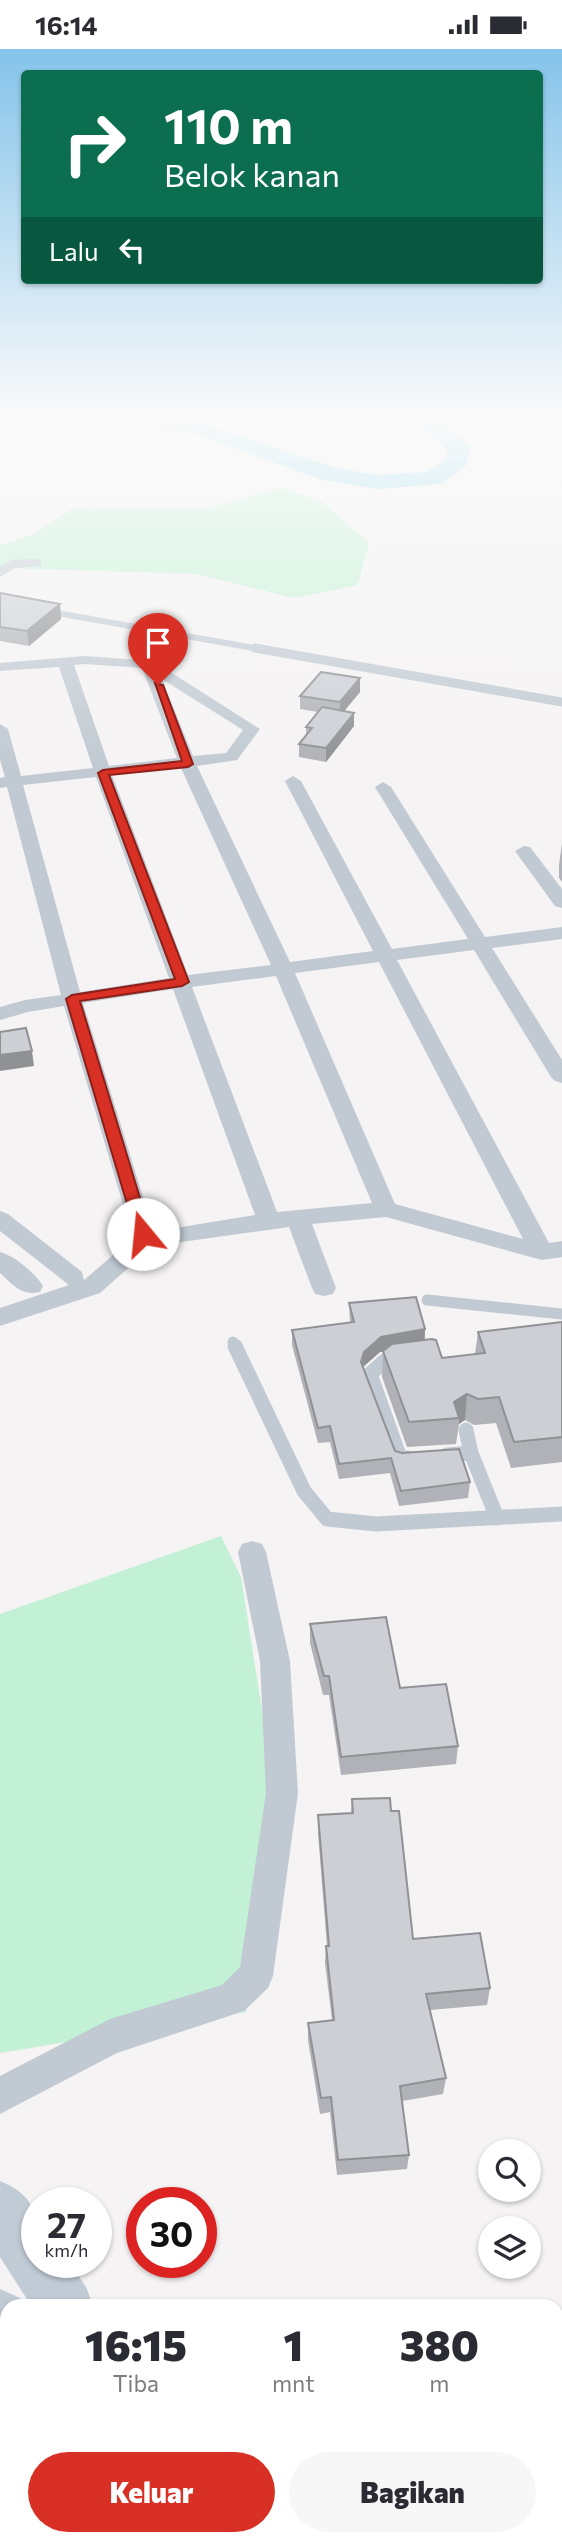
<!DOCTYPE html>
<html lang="id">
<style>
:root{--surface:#fff;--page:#f7f7f7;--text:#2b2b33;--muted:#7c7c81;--accent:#d93025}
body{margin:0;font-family:Commissioner,sans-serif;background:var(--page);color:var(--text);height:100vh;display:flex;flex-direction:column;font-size:26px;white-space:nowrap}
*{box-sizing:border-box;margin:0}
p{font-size:23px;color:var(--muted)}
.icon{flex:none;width:38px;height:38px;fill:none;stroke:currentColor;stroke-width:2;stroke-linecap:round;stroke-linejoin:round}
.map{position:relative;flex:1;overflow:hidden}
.panel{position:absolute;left:0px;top:2250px;width:564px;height:247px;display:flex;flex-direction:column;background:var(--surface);border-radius:21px 21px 0 0;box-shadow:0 2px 5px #0004}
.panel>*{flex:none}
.hud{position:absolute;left:21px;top:21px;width:522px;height:214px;border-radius:7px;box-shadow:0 2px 5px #0004;background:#0b6e4f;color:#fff;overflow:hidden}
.buttons{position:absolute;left:478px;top:2090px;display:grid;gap:14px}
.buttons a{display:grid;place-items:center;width:63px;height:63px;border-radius:50%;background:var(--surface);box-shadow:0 2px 5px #0004;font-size:35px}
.speed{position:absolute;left:21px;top:2138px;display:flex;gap:14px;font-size:35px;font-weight:700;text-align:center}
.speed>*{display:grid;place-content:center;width:91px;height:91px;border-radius:50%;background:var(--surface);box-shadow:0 2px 5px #0004;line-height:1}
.speed small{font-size:18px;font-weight:400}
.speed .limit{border:10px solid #d22;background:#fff;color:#111}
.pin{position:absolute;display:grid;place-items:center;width:60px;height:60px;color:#fff;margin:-72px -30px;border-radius:50% 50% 50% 0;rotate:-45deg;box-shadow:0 0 7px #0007}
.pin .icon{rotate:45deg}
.me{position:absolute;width:77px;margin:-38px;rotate:343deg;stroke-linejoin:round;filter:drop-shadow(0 0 5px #0008)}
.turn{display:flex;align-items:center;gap:24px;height:147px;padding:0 28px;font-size:32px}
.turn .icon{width:91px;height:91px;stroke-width:2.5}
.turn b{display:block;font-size:49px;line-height:60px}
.then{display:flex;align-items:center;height:66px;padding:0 28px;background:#0003;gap:14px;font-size:26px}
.eta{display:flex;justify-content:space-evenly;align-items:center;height:119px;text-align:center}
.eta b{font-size:42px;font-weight:800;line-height:49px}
.primary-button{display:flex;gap:14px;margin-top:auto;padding:14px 28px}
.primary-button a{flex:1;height:80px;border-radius:42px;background:var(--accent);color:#fff;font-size:28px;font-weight:800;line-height:80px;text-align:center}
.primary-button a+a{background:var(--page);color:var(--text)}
.status{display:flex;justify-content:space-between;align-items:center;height:49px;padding:0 35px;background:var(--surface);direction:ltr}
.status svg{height:19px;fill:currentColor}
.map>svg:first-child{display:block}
.green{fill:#c3f1d5}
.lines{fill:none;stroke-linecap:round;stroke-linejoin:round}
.river{fill:#90daee;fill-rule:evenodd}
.lane-far3{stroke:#c1cad2;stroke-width:6}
.lane-far2{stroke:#c1cad2;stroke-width:9}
.lane-far1{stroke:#c1cad2;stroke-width:11}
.lane{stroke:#c1cad2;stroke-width:15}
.street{fill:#c1cad2;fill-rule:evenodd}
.secondary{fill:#c1cbd6;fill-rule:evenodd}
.wall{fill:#b0b2b7}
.shaded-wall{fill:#909195}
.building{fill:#cdcfd5;stroke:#909195;stroke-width:2}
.route{fill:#d93025;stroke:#8d1f18;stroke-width:2}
</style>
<div class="status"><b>16:14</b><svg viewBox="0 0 49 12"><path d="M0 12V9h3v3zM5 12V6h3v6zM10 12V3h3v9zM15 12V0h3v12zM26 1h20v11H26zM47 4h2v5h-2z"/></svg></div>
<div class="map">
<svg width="562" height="2496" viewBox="0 0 562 2496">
<rect width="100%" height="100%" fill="#f5f3f3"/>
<!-- green -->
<path class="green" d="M283 439 322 453 369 494 358 536 294 549 196 525 5 519 0 523V496L34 485 72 460 209 459Z
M221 1487 241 1528 272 1724 246 1963 0 2004V1565Z"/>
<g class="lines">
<!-- river -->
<path class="river" d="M108 369 192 370 336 419 378 426 425 423 446 410 447 400 410 369H436L471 398 465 418 440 435 378 440 323 431 189 383 119 376 111 374Z
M546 369H562V377L549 374Z"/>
<!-- lane-far3 -->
<path class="lane-far3" d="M46 562 265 601"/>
<!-- lane-far2 -->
<path class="lane-far2" d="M255 599 562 653"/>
<!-- lane-far1 -->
<path class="lane-far1" d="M427 1251 562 1265
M233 1293 236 1298"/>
<!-- lane -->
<path class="lane" d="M235 1297 304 1442 327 1470 376 1475 562 1465
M397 1310 386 1311 370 1325 400 1409H408
M466 1381 471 1404
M447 1406 471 1404 497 1469"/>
<!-- street -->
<path class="street" d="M36 510 41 511V517L15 519 0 528V518L12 511Z
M85 607 153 612 260 680 237 711 197 717 290 913 373 902 285 732 293 727 301 732 392 900 468 890 375 738 383 733 391 738 485 888 562 878V890L492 899 562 1011V1034L555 1032 551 1028 474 901 397 911 549 1194 562 1192V1208L542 1211 386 1168 312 1175 336 1239 333 1245 324 1247 315 1245 312 1239 289 1178 153 1197 100 1244 0 1277V1259L69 1236 0 1182V1162L8 1165 82 1223 84 1231 133 1189 64 957 28 963 0 971V958L25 951 61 946 7 738 0 739V729L5 728 0 711V675L8 680 21 727 93 719 59 618 0 622V614ZM85 615 142 619 177 709 109 717 74 616ZM162 630 243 681 226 704 193 707ZM181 719 271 916 188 926 112 726ZM96 728 169 929 80 943 23 736ZM379 913 523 1190 395 1155 295 924ZM276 927 372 1154 277 1163 192 938ZM173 940 255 1166 157 1182 153 1180 83 954Z
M524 797 530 798 562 840V859L555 857 515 802Z
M0 1203C15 1207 35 1224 43 1237L40 1243C22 1248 12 1235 0 1224Z
M252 1492 262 1495 266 1503 290 1612 298 1744 273 1927 268 1939 244 1962 117 2004 0 2065V2027L110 1970 222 1936 240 1918 266 1744 260 1612 238 1503 242 1495Z"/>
<!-- secondary -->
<path class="secondary" d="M0 2132C42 2149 37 2174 37 2214H70L86 2238 94 2258H32L0 2208Z
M0 2240 20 2249 26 2258H7V2309L0 2306Z
M113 2490H177L179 2496H116Z
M191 2490H255L257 2496H194Z"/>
</g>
<!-- wall -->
<path class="wall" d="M0 544 60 555 61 570 29 597 0 592Z
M360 629V643L344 662 354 664V677L326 713 299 708V695L306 687V678L318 663 300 660V647Z
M562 794V833L559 829V816Z
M349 1254 425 1280V1291L442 1309 475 1305 478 1283 562 1273V1413L511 1419 496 1374 474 1376 465 1371 459 1375 456 1395 407 1398 382 1328 383 1302 380 1303 363 1318 395 1402 470 1433 468 1449 399 1457 390 1424 339 1430 330 1393 318 1394 292 1296V1281L350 1273Z
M310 1575 400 1639 458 1697 456 1715 341 1726 329 1646H323L310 1594Z
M352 1750 391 1762 413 1890 490 1939 487 1956 430 1961 446 2029 443 2045 402 2052 409 2106 407 2120 337 2126 330 2063 320 2065 308 1991V1974L332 1971 325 1914 326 1897H327L318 1784V1766L351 1764Z"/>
<!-- shaded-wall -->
<path class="shaded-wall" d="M60 555 61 570 29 597 27 582Z
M360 629V643L340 667V653Z
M354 664V677L326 713V699Z
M32 1002 34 1017 0 1022V1006Z
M425 1280 424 1296 380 1303 363 1318 361 1313 364 1303 381 1288Z
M467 1345 465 1371 459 1375V1369L454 1353Z"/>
<!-- building -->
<path class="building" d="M0 544 60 555 27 582 0 578Z
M321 623 360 629 340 653 300 647Z
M322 658 354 664 326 699 299 695 312 679 306 678Z
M26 979 32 1002 0 1006V983Z
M416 1248 425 1280 381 1288 364 1303 361 1313 395 1402 402 1404 459 1400 470 1433 401 1442 391 1409 339 1415 330 1377 318 1379 292 1281 354 1273 349 1254Z
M562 1273V1388L514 1393 499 1348 478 1350 467 1345 454 1353 459 1369 409 1373 383 1302 392 1295 432 1290 436 1291 442 1309 485 1304 478 1283Z
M386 1568 400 1639 446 1635 458 1697 341 1708 329 1627H324L310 1575Z
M390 1749 391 1762H399L413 1890 480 1884 490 1939 426 1945 446 2029 400 2037 409 2106 338 2111 331 2048 321 2049 308 1974 334 1971 326 1897H329L318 1766 353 1764 352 1750Z"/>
<!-- sky -->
<linearGradient id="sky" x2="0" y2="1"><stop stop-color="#85c3ea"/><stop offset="0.51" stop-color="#fafafa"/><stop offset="1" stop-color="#fafafa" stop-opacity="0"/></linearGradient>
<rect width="562" height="719" fill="url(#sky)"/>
<!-- route -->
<path class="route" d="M155 634 163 636 193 715 188 718 109 726 189 933 182 937 80 952 151 1185 143 1190 136 1185 66 950 72 946 175 930 98 724 103 721 182 712Z"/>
</svg>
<div class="buttons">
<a><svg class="icon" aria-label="search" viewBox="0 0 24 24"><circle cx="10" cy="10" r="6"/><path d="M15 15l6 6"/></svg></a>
<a><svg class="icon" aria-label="layers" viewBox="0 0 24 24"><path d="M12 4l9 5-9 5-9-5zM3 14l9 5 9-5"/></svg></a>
</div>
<div class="speed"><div>27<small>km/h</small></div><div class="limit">30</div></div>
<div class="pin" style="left:158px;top:636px;background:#d93025"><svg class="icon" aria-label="arrive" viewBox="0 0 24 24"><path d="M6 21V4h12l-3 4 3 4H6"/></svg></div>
<svg class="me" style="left:143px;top:1185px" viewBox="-20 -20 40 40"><circle r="19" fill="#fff"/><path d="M0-13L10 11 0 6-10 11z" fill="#d93025"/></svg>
<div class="hud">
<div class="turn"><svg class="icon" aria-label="right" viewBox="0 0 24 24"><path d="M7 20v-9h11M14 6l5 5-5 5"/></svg><div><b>110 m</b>Belok kanan</div></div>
<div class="then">Lalu<svg class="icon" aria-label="left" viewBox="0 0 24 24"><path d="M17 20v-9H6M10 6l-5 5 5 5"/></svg></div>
</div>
<section class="panel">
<div class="eta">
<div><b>16:15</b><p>Tiba</p></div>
<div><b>1</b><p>mnt</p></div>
<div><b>380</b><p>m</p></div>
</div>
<div class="primary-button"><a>Keluar</a><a>Bagikan</a></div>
</section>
</div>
